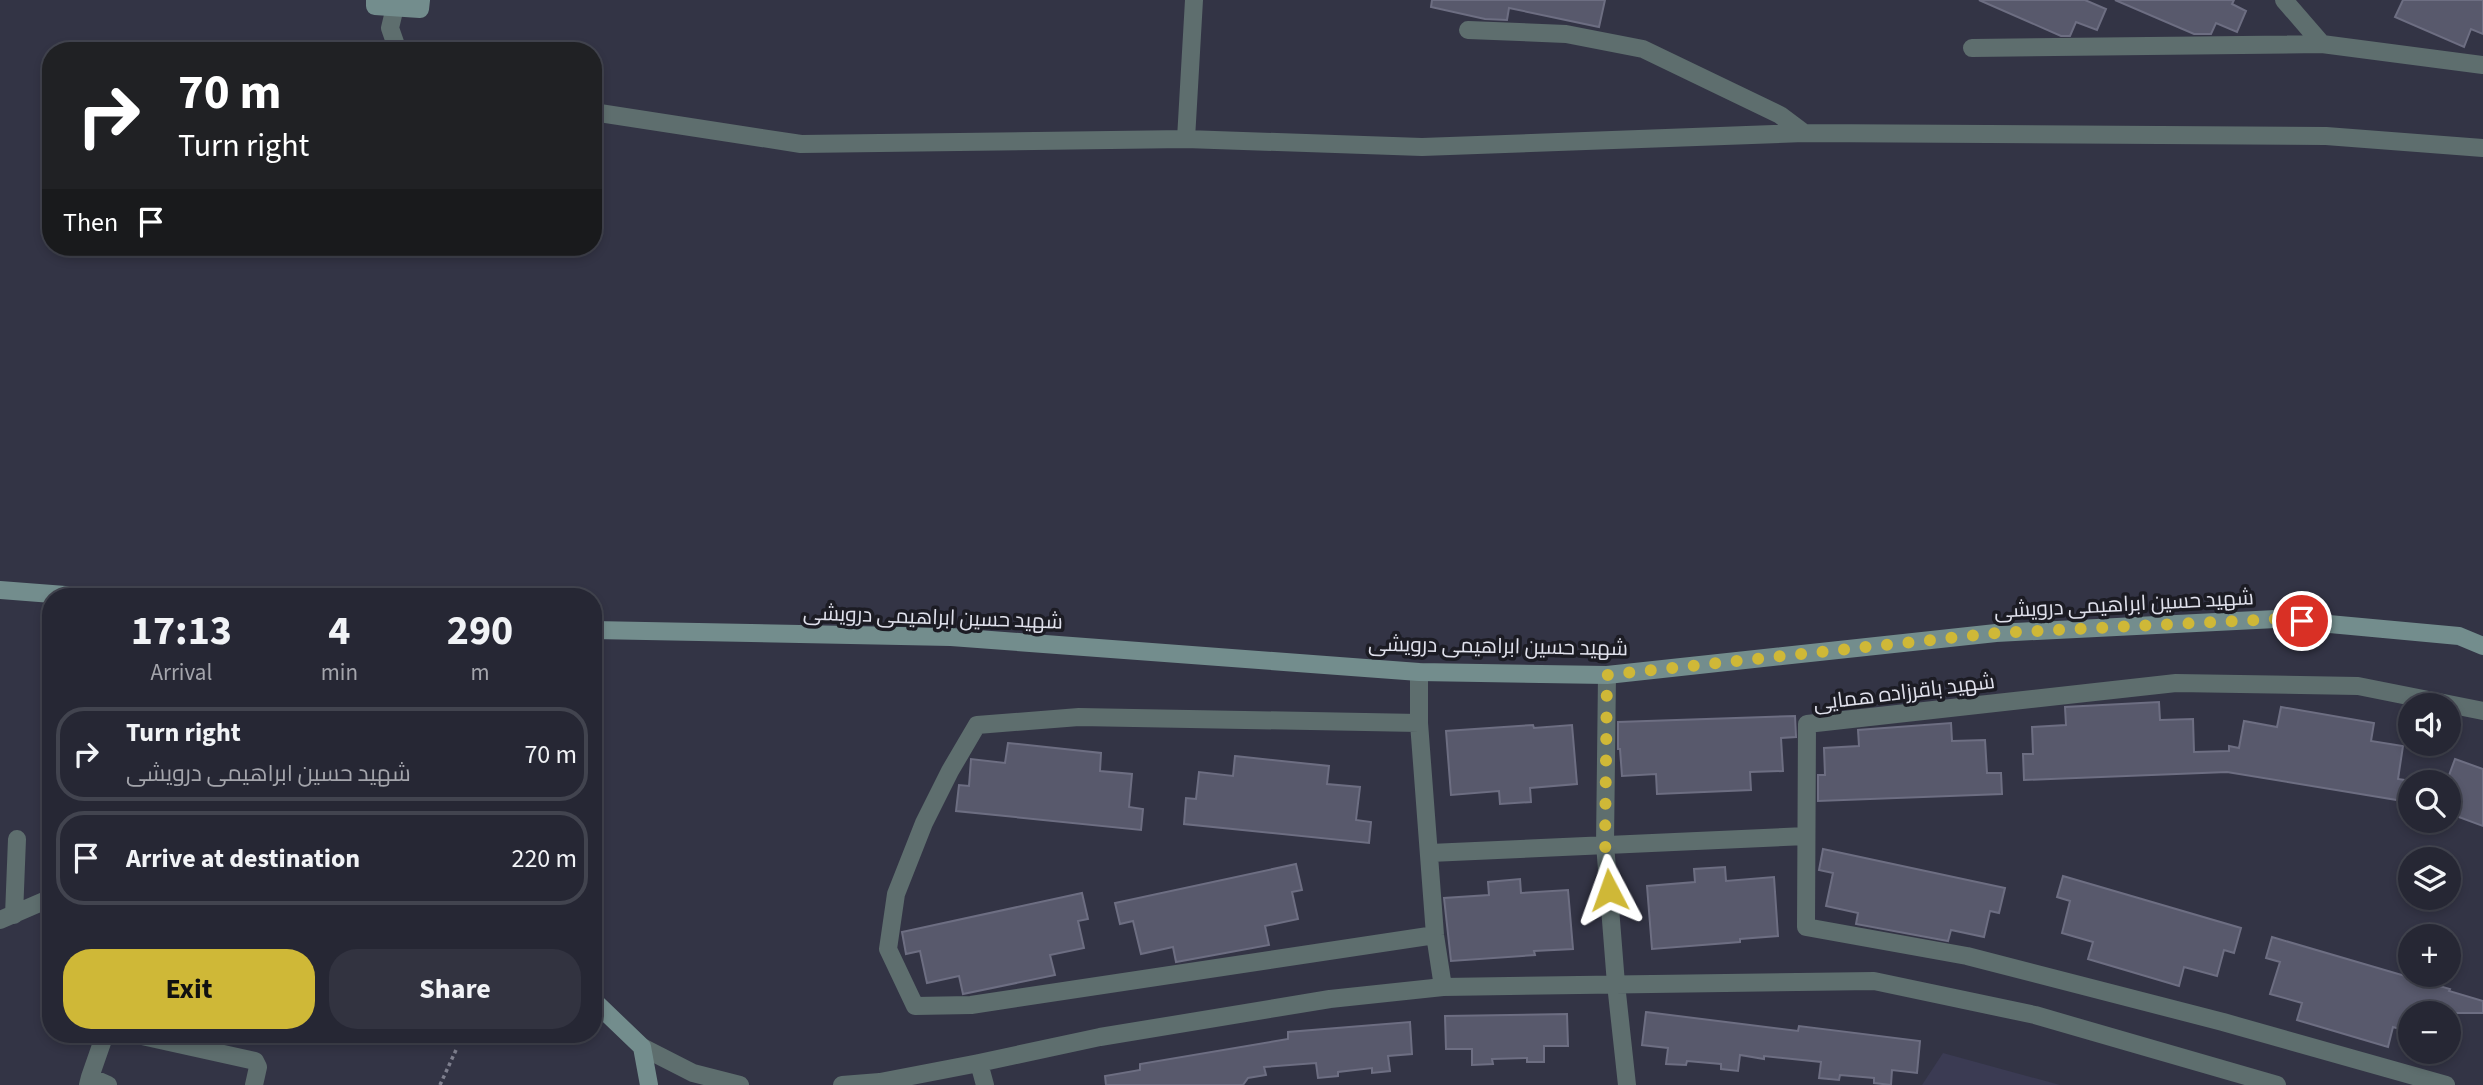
<!DOCTYPE html>
<meta charset="utf-8">
<style>
:root{--surface:#262734;--page:#323340;--text:#f1f3f6;--muted:#a4a5ac;--line:#42444f;--accent:#cfb837}
body{margin:0;font-family:"Source Sans 3",Cairo,sans-serif;background:var(--page);color:var(--text);height:100vh;display:flex;flex-direction:column;font-size:26px;white-space:nowrap}
*{box-sizing:border-box;margin:0}
p{font-size:23px;color:var(--muted)}
.icon{flex:none;width:38px;height:38px;fill:none;stroke:currentColor;stroke-width:2;stroke-linecap:round;stroke-linejoin:round}
.map{position:relative;flex:1;overflow:hidden}
.sheet{position:absolute;left:42px;top:588px;width:560px;height:455px;display:flex;flex-direction:column;background:var(--surface);border-radius:28px;box-shadow:0 4px 10px #0003,0 0 0 2px var(--line)}
.sheet>*{flex:none}
.guide{position:absolute;left:42px;top:42px;width:560px;height:214px;border-radius:28px;box-shadow:0 4px 10px #0003,0 0 0 2px var(--line);background:#202124;color:#fff;overflow:hidden}
.fabs{position:absolute;left:2398px;top:693px;display:grid;gap:14px}
.fabs a{display:grid;place-items:center;width:63px;height:63px;border-radius:50%;background:var(--surface);box-shadow:0 4px 10px #0003,0 0 0 2px var(--line);font-size:35px}
.pin{position:absolute;display:grid;place-items:center;width:60px;height:60px;color:#fff;margin:-30px;border:4px solid #fff;border-radius:50%;box-shadow:0 2px 7px #0007}
.me{position:absolute;width:77px;margin:-38px;rotate:356deg;stroke-linejoin:round;filter:drop-shadow(0 0 5px #0008)}
.turn{display:flex;align-items:center;gap:24px;height:147px;padding:0 21px;font-size:32px}
.turn .icon{width:91px;height:91px;stroke-width:2.5}
.turn b{display:block;font-size:49px;line-height:60px}
.then{display:flex;align-items:center;height:66px;padding:0 21px;background:#0003;gap:14px;font-size:26px}
.eta{display:flex;justify-content:space-evenly;align-items:center;height:119px;text-align:center}
.eta b{font-size:42px;font-weight:700;line-height:49px}
.button{display:flex;gap:14px;margin-top:auto;padding:14px 21px}
.button a{flex:1;height:80px;border-radius:28px;background:var(--accent);color:#111;font-size:28px;font-weight:700;line-height:80px;text-align:center}
.button a+a{background:var(--page);color:var(--text)}
ul{padding:0;list-style:none}
li{display:flex;align-items:center;gap:21px;height:94px;margin:0 14px 10px;padding:0 7px;border:4px solid var(--line);border-radius:28px}
li div{flex:1}
li b{display:block;font-size:26px}
li em{font-style:normal}
.map>svg:first-child{display:block}
.built{fill:#3b3b53}
.building{fill:#58596c;stroke:#6d6e82;stroke-width:2}
.lines{fill:none;stroke-linecap:round;stroke-linejoin:round}
.path{stroke:#7e7f8e;stroke-width:3.5;stroke-dasharray:3.5 3.5;stroke-linecap:butt}
.street{stroke:#5e6e6e;stroke-width:18}
.secondary{stroke:#738d8d;stroke-width:18}
.route{stroke:#cfb837;stroke-width:12;stroke-dasharray:0 21.6}
.labels{text-anchor:middle;stroke-width:7;stroke-linejoin:round;paint-order:stroke}
.street-label{font-size:21px;fill:#e0e1ec;stroke:#1c1c24}
</style>
<div class="map">
<svg width="2483" height="1085" viewBox="0 0 2483 1085">
<rect width="100%" height="100%" fill="#333445"/>
<!-- built -->
<path class="built" d="M1943 1053 2060 1085H1922Z"/>
<!-- building -->
<path class="building" d="M1432 0H1605L1599 27 1509 8 1507 20 1485 19 1431 7Z
M1979 0H2085L2106 9 2097 30 2076 22 2070 36H2061Z
M2115 0H2234L2232 4 2246 11 2237 32 2216 23 2211 34H2194Z
M2403 0H2483V34L2471 29 2464 47 2395 17Z
M2159 702 2160 720 2193 719 2194 752 2229 751V746L2239 748 2244 721 2277 727 2281 707 2374 723 2371 741 2403 746 2398 779 2412 781 2410 782 2409 802 2227 772 2024 780 2023 754H2033L2032 727 2066 725 2065 707Z
M1795 716 1796 737 1781 738 1783 771 1750 772 1751 790 1657 794 1656 774 1622 776 1620 749H1618V722Z
M1951 723 1952 741 1985 740 1987 773H2001L2002 794 1818 801V775H1825L1824 748 1859 746 1858 730Z
M1533 725 1534 728 1572 725 1577 784 1530 788 1531 802 1500 804 1499 791 1451 795 1446 731Z
M1008 743 1101 753 1100 771 1132 774 1129 807 1143 809 1141 830 956 811 959 785 969 786 971 759 1005 763Z
M1235 756 1329 766 1327 784 1360 787 1356 820 1371 822 1369 843 1184 824 1186 798 1196 799 1199 772 1233 776Z
M2455 759 2483 769V826L2448 813V778Z
M1823 849 2005 888 1999 913 1990 911 1984 937 1951 930 1948 941 1856 924 1858 913 1826 906 1833 873 1819 870Z
M1296 864 1302 890 1292 892 1298 919 1265 926 1269 945 1176 962 1173 947 1141 954 1133 921 1120 924 1115 903Z
M1725 867 1726 881 1774 877 1778 936 1740 939V942L1652 949 1647 886 1695 882 1694 869Z
M2063 876 2241 928 2234 953 2224 950 2217 976 2184 967 2179 986 2088 959 2093 942 2062 933 2070 901 2057 897Z
M1520 879 1521 893 1568 890 1573 949 1534 951 1535 955 1451 961 1444 898 1489 895 1488 882Z
M1082 893 1088 919 1078 921 1084 948 1050 955 1055 975 963 994 959 976 927 983 920 951 906 954 902 932Z
M2272 937 2450 989 2449 991 2483 1001V1013H2410V1032L2393 1027 2388 1047 2297 1020 2302 1003 2270 994 2280 962 2266 958Z
M1646 1012 1798 1031 1799 1026 1920 1041 1917 1073 1892 1070 1891 1085 1874 1083V1078L1840 1075 1839 1080 1819 1078 1821 1062 1764 1056V1059L1740 1055 1738 1071 1721 1069V1064L1687 1061 1686 1065 1666 1064 1668 1048 1642 1045Z
M1567 1014 1568 1046H1544V1062H1527V1058L1492 1059 1493 1064 1472 1065V1049H1446L1445 1016Z
M1410 1022 1412 1054 1388 1056 1390 1071 1372 1073V1068L1338 1072V1076L1318 1078 1316 1063 1264 1067 1266 1075 1248 1078 1243 1085H1106L1105 1076 1140 1070V1064L1288 1039V1032Z"/>
<g class="lines">
<!-- path -->
<path class="path" d="M440 1085 456 1050"/>
<!-- street -->
<path class="street" d="M2284 0 2322 44
M395 7 390 28 398 51
M1468 30 1566 34 1643 49 1780 115 1804 133
M1972 48 2322 44 2483 65
M593 112 801 144 1186 139 1422 147 1804 133 2326 136 2483 148
M1186 139 1194 0
M1419 672V723L1435 935 1443 987
M1607 675 1605 844 1616 984 1627 1085
M1419 723 1079 717 977 725 950 771 924 823 896 894 888 949 915 1006 971 1005 1435 935
M1430 853 1806 836
M14 915 17 839
M0 920 51 898
M133 1034 255 1061 258 1067 254 1085
M642 1047 693 1073 740 1085
M90 1077 105 1034
M88 1085 90 1077 108 1085
M842 1085 880 1082 979 1063
M985 1085 979 1063 1100 1037 1330 999 1443 987 1874 981 2035 1015 2277 1085
M2446 1085 2223 1022 1967 956 1806 927 1807 724 2176 683 2358 686 2483 711"/>
<!-- secondary -->
<path class="secondary" d="M375 0V6L420 9 421 0
M0 590 91 597
M593 630 951 637 1419 672 1607 675 1996 633 2276 619 2459 636 2483 646
M593 1000 642 1047 649 1085"/>
</g>
<g class="lines">
<!-- route -->
<path class="route" d="M1609 890 1605 844 1607 675 1996 633 2276 619 2302 621"/>
</g>
<g class="labels">
<!-- street labels -->
<g class="street-label">
<text transform="translate(2124 604) rotate(-3)" y="7">شهید حسین ابراهیمی درویشی</text>
<text transform="translate(933 617) rotate(2)" y="7">شهید حسین ابراهیمی درویشی</text>
<text transform="translate(1498 646) rotate(1)" y="7">شهید حسین ابراهیمی درویشی</text>
<text transform="translate(1904 692) rotate(-7)" y="7">شهید باقرزاده همایی</text>
</g>
</g>
</svg>
<div class="fabs">
<a><svg class="icon" aria-label="sound" viewBox="0 0 24 24"><path d="M4 9h4l5-4v14l-5-4H4zM17 9q2 3 0 6"/></svg></a>
<a><svg class="icon" aria-label="search" viewBox="0 0 24 24"><circle cx="10" cy="10" r="6"/><path d="M15 15l6 6"/></svg></a>
<a><svg class="icon" aria-label="layers" viewBox="0 0 24 24"><path d="M12 4l9 5-9 5-9-5zM3 14l9 5 9-5"/></svg></a>
<a>+</a>
<a>−</a>
</div>
<div class="pin" style="left:2302px;top:621px;background:#d93025"><svg class="icon" aria-label="arrive" viewBox="0 0 24 24"><path d="M6 21V4h12l-3 4 3 4H6"/></svg></div>
<svg class="me" style="left:1609px;top:890px" viewBox="-20 -20 40 40"><path d="M0-17L14 15 0 8-14 15z" fill="#cfb837" stroke="#fff" stroke-width="4"/></svg>
<div class="guide">
<div class="turn"><svg class="icon" aria-label="right" viewBox="0 0 24 24"><path d="M7 20v-9h11M14 6l5 5-5 5"/></svg><div><b>70 m</b>Turn right</div></div>
<div class="then">Then<svg class="icon" aria-label="arrive" viewBox="0 0 24 24"><path d="M6 21V4h12l-3 4 3 4H6"/></svg></div>
</div>
<section class="sheet">
<div class="eta">
<div><b>17:13</b><p>Arrival</p></div>
<div><b>4</b><p>min</p></div>
<div><b>290</b><p>m</p></div>
</div>
<ul>
<li><svg class="icon" aria-label="right" viewBox="0 0 24 24"><path d="M7 20v-9h11M14 6l5 5-5 5"/></svg><div><b>Turn right</b><p>شهید حسین ابراهیمی درویشی</p></div><em>70 m</em></li>
<li><svg class="icon" aria-label="arrive" viewBox="0 0 24 24"><path d="M6 21V4h12l-3 4 3 4H6"/></svg><div><b>Arrive at destination</b></div><em>220 m</em></li>
</ul>
<div class="button"><a>Exit</a><a>Share</a></div>
</section>
</div>
